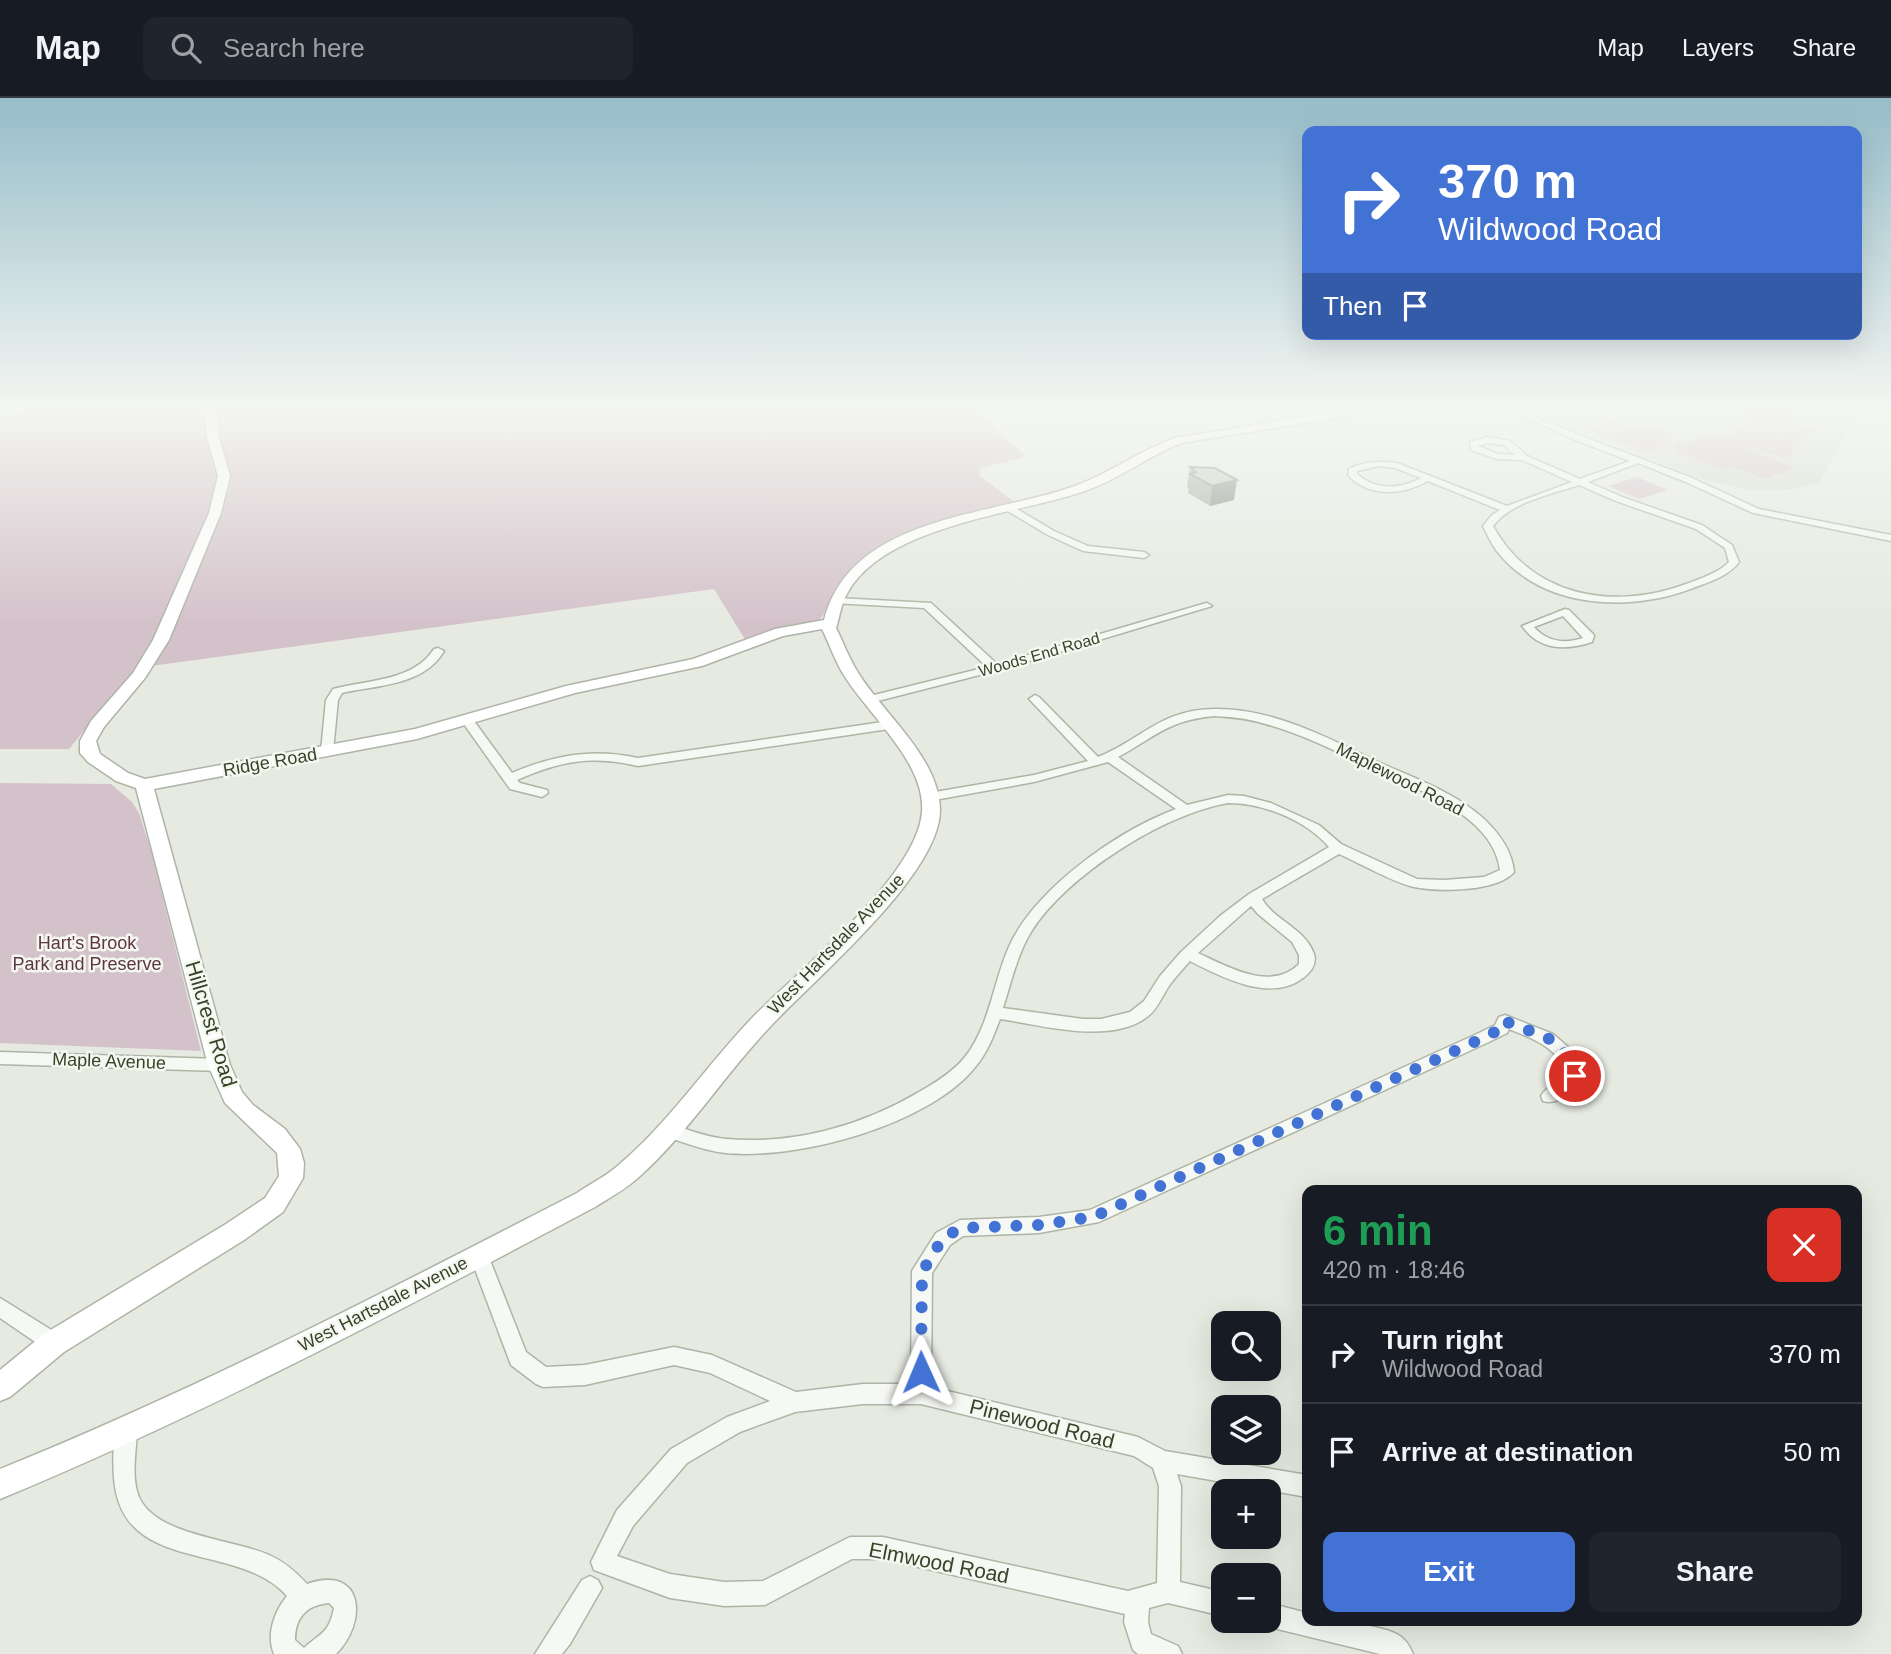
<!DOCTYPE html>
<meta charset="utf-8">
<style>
:root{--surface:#171b24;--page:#20242c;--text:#f1f3f6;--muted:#9ea1a6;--line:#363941;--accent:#4272d3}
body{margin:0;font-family:Helvetica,sans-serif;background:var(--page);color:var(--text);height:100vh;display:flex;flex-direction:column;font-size:26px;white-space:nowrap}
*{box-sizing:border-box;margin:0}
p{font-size:23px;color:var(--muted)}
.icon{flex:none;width:38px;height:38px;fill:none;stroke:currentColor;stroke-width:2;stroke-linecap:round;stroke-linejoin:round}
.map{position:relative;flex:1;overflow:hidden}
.drawer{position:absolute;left:1302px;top:1087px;width:560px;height:441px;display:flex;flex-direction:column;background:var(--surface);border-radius:14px;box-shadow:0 7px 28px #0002}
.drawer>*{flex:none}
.top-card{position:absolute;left:1302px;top:28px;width:560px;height:214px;border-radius:14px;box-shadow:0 7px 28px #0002;background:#4272d3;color:#fff;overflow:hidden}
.controls{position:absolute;left:1211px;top:1213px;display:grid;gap:14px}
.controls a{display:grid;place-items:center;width:70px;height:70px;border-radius:14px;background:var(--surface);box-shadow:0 7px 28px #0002;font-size:35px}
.pin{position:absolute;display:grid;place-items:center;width:60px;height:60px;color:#fff;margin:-30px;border:4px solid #fff;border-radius:50%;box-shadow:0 2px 7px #0007}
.me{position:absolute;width:77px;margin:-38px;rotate:359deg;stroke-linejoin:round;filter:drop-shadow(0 0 5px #0008)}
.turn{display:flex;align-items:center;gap:24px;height:147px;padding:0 21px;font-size:32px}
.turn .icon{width:91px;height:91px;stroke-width:2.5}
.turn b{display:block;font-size:49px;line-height:60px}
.then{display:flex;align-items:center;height:66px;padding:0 21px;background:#0003;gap:14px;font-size:26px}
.round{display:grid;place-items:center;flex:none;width:74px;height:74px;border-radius:14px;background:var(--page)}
.summary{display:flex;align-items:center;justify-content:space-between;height:119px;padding:0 21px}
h1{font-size:42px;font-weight:700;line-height:52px;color:#1e9e55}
.button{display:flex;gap:14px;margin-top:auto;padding:14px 21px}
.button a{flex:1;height:80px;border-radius:14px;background:var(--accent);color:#fff;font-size:28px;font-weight:700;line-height:80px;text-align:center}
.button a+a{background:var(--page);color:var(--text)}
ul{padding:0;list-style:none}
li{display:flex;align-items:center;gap:21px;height:98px;padding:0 21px;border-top:2px solid var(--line)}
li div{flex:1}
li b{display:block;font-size:26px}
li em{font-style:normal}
header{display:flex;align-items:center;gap:42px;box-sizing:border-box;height:98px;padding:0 35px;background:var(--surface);border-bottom:2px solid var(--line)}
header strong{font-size:33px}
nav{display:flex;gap:38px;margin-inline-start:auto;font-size:24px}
.search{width:490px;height:63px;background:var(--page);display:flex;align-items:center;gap:18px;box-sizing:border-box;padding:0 24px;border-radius:14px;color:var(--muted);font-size:26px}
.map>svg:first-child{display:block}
.built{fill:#d6dccf}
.green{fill:#d4c2ca}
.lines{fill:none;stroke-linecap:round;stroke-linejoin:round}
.stream{stroke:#bbcb9b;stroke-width:2.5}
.street-casing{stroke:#aeb5a6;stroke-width:3}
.secondary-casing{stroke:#aeb5a6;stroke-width:3}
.street{fill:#f6f8f4;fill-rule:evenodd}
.secondary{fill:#fff;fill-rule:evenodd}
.wall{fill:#a5ac9e}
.shaded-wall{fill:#868c81}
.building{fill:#c0c8b8;stroke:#868c81;stroke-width:2}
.route{stroke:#4272d3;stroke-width:12;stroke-dasharray:0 21.6}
.labels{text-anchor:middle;stroke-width:5;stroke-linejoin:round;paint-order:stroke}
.far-street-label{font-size:16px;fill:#374329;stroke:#f5f8f1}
.street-label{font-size:18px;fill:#374329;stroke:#f5f8f1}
.park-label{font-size:18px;fill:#5f3545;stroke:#f5f8f1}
.near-street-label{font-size:21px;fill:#374329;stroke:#f5f8f1}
</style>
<header>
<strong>Map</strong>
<div class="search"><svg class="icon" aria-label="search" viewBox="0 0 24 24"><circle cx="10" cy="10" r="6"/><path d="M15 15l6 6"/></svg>Search here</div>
<nav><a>Map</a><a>Layers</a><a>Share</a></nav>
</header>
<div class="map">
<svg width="1891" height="1556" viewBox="0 0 1891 1556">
<rect width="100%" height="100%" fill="#e6eae1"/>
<!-- built -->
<path class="built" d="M1518 308H1849L1862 314 1847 334 1819 385 1794 391 1750 392 1703 382Z"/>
<!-- green -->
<path class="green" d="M42 308H203L206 340 219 381 213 406 163 526 142 562 69 651H0V320Z
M215 308H969L1024 356 1022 360 979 370 980 378 1017 406 953 422 870 458 820 521 746 543 714 491 151 568 169 542 229 392 231 379 218 335Z
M1753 308H1768L1799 316 1789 324 1816 331 1786 360 1746 350 1795 370 1764 381 1733 369 1726 372 1677 354 1674 347 1712 336 1725 341 1749 319 1741 317Z
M1612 323 1636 331 1646 327 1677 338 1668 342 1673 344 1649 354 1587 332Z
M1637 379 1668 392 1639 401 1608 388Z
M0 685 111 686 132 704 139 715 152 756 201 953 0 945Z"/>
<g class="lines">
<!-- stream -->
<path class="stream" d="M938 322 947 308"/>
<!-- street casing -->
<g class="street-casing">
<path id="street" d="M0 308H5V314H0Z
M1501 308H1512L1579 337 1692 380 1759 411 1891 437V443L1753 415 1686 384 1638 365 1588 384 1622 399 1702 427 1732 447 1739 464C1729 478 1709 484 1693 490 1629 515 1541 511 1496 452 1491 445 1487 436 1483 428L1492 417 1500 412 1428 383C1403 397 1369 400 1348 377L1349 371C1364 363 1380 363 1397 365L1507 408 1572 384 1522 362 1497 361 1471 352 1470 344 1487 339 1510 343 1527 358 1580 381 1630 363 1573 341ZM1487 345 1504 347 1515 357 1498 356 1478 348ZM1379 368 1395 370 1421 380C1399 392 1375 392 1357 376V373ZM1579 387 1616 403 1696 431 1725 450 1729 464C1718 475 1700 481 1686 486 1614 513 1532 499 1493 428 1511 404 1552 396 1579 387Z
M1006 408H1012L1054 433 1088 448 1144 454 1149 457 1144 460 1083 453 1048 437 1006 412Z
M837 500 931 505 997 566 1203 506 1207 505 1212 508 999 572 870 605 866 603V599L987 569 924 510 833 505V501Z
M1565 511 1569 512 1593 536 1594 538 1592 544C1565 553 1539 552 1522 528ZM1563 518 1583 540C1565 546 1547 544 1534 529Z
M438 550 444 553C424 588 376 587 342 595L338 602 333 653 331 656H323L321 653 326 602 333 591C367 582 414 583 434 551Z
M1035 597 1039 599 1098 659C1143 641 1159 612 1214 611 1275 610 1331 642 1385 667 1419 682 1455 695 1483 720 1499 735 1512 752 1514 774 1497 794 1439 794 1414 789 1395 785 1359 765 1339 756L1262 801C1275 823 1305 830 1314 856 1317 866 1311 874 1303 880 1271 905 1221 879 1190 863 1183 871 1175 879 1169 888 1162 898 1158 911 1147 919 1110 947 1042 927 1000 921 994 937 987 955 976 968 930 1027 798 1062 726 1055 704 1053 684 1044 664 1038L661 1033 664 1028 670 1026C688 1032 707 1039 726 1041 794 1047 861 1028 919 994 935 985 953 974 965 959 989 929 993 886 1008 851 1033 792 1117 733 1176 711L1108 664 1034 684 929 703 924 702 923 699 929 695 1034 677 1088 663 1031 603 1029 601ZM1214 618C1230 619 1246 620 1262 625 1300 635 1336 653 1371 670 1414 690 1494 717 1500 772L1484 779 1444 782 1417 781 1341 746 1319 727 1271 705 1244 698 1228 697 1187 707 1118 659C1157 638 1166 623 1214 618ZM1228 705C1263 705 1306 722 1329 749L1249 796 1220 818 1181 854 1160 878 1144 903 1130 914 1101 921H1083L1003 910C1011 885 1017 857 1031 834 1066 778 1163 716 1228 705ZM1251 808 1258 816 1292 844 1299 857V866C1271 894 1228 869 1198 855Z
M467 618 471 619 512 675C554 657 593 650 638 660L889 623 895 627 889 631 638 668C591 657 560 663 517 682L520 685 547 692 548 695 542 699 510 691 461 622Z
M1505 917 1553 936 1576 956 1583 978C1576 991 1559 1008 1543 1003L1541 998C1546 988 1559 986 1566 977 1559 949 1533 941 1509 931L1507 935 1491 943 1099 1124 1039 1135 963 1138 950 1147 932 1175 931 1289 1138 1339 1165 1353 1307 1377V1399L1177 1376 1181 1388 1180 1484 1223 1494V1518L1168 1505 1149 1510 1148 1524 1151 1536 1178 1548 1182 1556H1138L1133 1552 1124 1524 1125 1516 883 1461H852L765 1507 724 1508 670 1500 594 1472 591 1464 617 1412 671 1351 727 1319 770 1303 710 1275 674 1267 585 1287 543 1289 536 1286 511 1267 470 1158 472 1152 479 1150 486 1152 526 1254 546 1269 585 1267 674 1249 712 1257 796 1294 863 1286H911L912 1173 936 1135 960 1122 1039 1119 1090 1112 1479 935 1495 927 1499 919ZM863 1306H921L1134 1358 1153 1370 1159 1388 1157 1485 1128 1493 883 1439H850L763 1483 724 1484 670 1476 617 1458 633 1428 687 1365 740 1334 795 1314Z
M0 954 219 961 225 963 227 967 225 971 219 973 0 966Z
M0 1200 61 1238 64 1245 61 1252 54 1254 47 1252 0 1220Z
M126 1324 133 1327 137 1334C136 1354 131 1380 139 1399 156 1438 233 1441 269 1457 285 1464 296 1474 307 1486 364 1466 368 1524 336 1556H274C266 1537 274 1514 287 1498 238 1442 121 1478 114 1380 113 1363 112 1342 119 1327ZM329 1505 334 1510C329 1536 320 1535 304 1550L295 1542C295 1519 307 1507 329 1505Z
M590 1478 598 1482 602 1490 570 1546 562 1556H535L582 1482Z
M1269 1505 1307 1515V1522C1330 1522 1381 1526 1400 1538 1407 1543 1410 1549 1413 1556H1380L1269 1529 1260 1522H1269Z"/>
</g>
<!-- secondary casing -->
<g class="secondary-casing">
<path id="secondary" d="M206 308H216L219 339 230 378 221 415 169 542 145 580 104 629 96 643 100 656 128 675 145 681 415 631 566 588 693 561 775 531 824 522C852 415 995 419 1080 386 1113 373 1141 352 1175 340L1371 308H1397L1392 311 1181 345C1148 358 1120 381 1085 393 1018 416 886 427 848 494 841 505 840 518 836 530 843 544 849 560 857 573 883 616 940 660 940 713 939 778 812 883 768 931 723 979 688 1035 639 1079 626 1091 609 1100 595 1109 399 1213 205 1316 0 1401V1371C198 1291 387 1193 577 1095 592 1085 608 1077 621 1065 671 1022 707 967 752 920 798 873 917 779 922 714 926 664 866 615 842 574 834 560 829 545 822 531L783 538 702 568 575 595 417 641 154 691 230 967 242 994 253 1007 285 1031 300 1051 304 1065 303 1080 283 1114 244 1142 64 1254 10 1299 0 1303V1272L44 1236 226 1126 265 1100 279 1078 277 1055 225 1005 208 967 136 690 116 683 88 664 80 655V643L91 623 133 575 153 542 209 415 218 378 207 339Z"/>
</g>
<!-- street -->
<use href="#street" class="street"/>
<!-- secondary -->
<use href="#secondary" class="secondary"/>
</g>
<!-- wall -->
<path class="wall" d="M1190 369 1234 402 1210 408 1188 395 1189 390 1187 389Z"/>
<!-- shaded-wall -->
<path class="shaded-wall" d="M1237 382 1234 402 1210 408 1212 388Z"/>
<!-- building -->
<path class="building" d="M1190 369 1215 370 1237 382 1212 388 1190 376 1196 374Z"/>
<!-- sky -->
<linearGradient id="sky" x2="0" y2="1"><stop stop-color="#96bdc9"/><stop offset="0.59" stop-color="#f4f6f2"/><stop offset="1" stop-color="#f4f6f2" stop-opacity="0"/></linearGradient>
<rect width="1891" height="526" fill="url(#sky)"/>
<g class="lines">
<!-- route -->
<path class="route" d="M921 1274 922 1174 943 1140 961 1130 1039 1127 1093 1119 1485 939 1501 931 1504 923 1548 940 1570 960 1575 978"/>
</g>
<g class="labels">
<!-- far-street labels -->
<g class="far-street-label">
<text transform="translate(1039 556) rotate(-16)" y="6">Woods End Road</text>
</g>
<!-- street labels -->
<g class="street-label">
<text transform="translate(270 664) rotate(-10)" y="6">Ridge Road</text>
<text transform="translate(1400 681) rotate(27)" y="6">Maplewood Road</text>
<text transform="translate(836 846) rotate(-46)" y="6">West Hartsdale Avenue</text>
<text transform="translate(109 963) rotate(2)" y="6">Maple Avenue</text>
<text transform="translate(383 1206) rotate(-27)" y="6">West Hartsdale Avenue</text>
</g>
<!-- park labels -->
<g class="park-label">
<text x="87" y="851">Hart's Brook<tspan x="87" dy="21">Park and Preserve</tspan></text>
</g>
<!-- near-street labels -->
<g class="near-street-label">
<text transform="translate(211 926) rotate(73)" y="7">Hillcrest Road</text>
<text transform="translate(1042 1326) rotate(14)" y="7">Pinewood Road</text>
<text transform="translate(939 1465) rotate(11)" y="7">Elmwood Road</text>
</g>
</g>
</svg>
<div class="controls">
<a><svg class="icon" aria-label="search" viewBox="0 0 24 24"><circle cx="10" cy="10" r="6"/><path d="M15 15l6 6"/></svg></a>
<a><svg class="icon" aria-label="layers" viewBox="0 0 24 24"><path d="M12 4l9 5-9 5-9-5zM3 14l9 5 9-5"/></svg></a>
<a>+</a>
<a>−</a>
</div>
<div class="pin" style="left:1575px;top:978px;background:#d93025"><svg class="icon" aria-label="arrive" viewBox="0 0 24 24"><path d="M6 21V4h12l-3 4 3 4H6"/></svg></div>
<svg class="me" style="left:921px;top:1274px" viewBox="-20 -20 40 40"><path d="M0-17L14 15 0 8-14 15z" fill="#4272d3" stroke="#fff" stroke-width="4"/></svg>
<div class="top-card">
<div class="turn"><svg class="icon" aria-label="right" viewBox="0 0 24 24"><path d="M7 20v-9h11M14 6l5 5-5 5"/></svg><div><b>370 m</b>Wildwood Road</div></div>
<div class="then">Then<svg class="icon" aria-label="arrive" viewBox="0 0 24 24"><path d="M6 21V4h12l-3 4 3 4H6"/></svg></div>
</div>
<section class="drawer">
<div class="summary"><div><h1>6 min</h1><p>420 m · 18:46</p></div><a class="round" style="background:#d93025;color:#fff"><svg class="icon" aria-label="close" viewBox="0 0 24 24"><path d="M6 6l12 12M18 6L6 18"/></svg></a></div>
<ul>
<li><svg class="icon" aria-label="right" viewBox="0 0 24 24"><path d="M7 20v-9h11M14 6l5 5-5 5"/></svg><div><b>Turn right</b><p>Wildwood Road</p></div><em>370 m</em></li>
<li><svg class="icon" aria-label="arrive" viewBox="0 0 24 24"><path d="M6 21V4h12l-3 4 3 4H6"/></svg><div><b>Arrive at destination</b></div><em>50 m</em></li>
</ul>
<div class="button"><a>Exit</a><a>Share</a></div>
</section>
</div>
